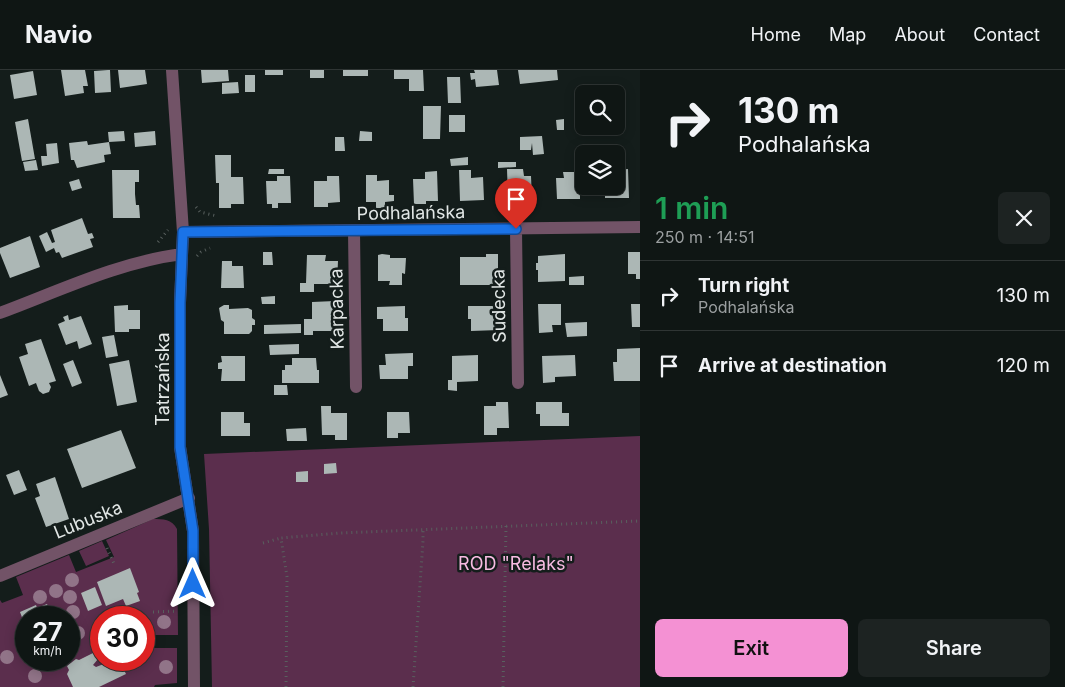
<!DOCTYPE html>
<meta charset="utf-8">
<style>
:root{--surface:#0f1614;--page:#1d2322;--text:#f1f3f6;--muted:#9b9fa0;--line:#2f3534;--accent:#f491d3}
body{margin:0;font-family:Inter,sans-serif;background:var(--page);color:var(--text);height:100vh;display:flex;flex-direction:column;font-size:19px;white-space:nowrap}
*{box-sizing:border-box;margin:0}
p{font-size:16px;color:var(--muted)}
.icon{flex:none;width:28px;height:28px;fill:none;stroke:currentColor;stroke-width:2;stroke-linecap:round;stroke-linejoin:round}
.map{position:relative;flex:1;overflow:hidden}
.sheet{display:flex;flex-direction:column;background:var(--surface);width:425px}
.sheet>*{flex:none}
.hud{background:#0f1614;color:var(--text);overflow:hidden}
.tools{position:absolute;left:575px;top:15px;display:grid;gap:10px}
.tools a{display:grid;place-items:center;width:50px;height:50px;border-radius:8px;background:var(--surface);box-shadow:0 2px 12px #0003,0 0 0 1px var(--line);font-size:25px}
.speed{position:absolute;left:15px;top:536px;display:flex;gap:10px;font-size:25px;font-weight:700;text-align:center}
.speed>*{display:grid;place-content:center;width:65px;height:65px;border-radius:50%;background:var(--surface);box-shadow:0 2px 12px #0003,0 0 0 1px var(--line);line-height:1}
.speed small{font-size:12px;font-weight:400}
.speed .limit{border:8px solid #d22;background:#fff;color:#111}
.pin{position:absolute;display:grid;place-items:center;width:42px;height:42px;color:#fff;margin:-51px -21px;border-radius:50% 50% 50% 0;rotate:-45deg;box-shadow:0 0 5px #0007}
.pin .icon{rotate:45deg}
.me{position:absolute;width:55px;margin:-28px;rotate:0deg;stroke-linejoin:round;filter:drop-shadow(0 0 4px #0008)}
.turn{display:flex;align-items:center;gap:18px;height:105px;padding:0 15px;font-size:22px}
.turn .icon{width:65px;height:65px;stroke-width:2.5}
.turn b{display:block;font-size:35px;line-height:42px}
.round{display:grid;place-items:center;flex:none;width:52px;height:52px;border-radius:8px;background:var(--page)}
.overview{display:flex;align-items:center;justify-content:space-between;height:85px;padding:0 15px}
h1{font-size:30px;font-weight:600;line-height:38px;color:#1e9e55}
.cta{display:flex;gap:10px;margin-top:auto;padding:10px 15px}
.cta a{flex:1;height:58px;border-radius:8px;background:var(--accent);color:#111;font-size:20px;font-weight:600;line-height:58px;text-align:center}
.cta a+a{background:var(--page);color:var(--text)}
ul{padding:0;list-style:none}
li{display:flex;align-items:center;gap:15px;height:70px;padding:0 15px;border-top:1px solid var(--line)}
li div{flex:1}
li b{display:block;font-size:19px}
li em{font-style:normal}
header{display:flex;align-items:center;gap:30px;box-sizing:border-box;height:70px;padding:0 25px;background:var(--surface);border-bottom:1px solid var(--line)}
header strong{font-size:24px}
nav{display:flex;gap:28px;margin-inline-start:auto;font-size:18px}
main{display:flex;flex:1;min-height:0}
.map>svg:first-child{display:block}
.green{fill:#5b2e4d;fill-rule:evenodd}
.building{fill:#acb7b5}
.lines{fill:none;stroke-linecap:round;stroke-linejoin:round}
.path{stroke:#59605f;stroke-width:3;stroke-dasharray:1 4;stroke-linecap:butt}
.minor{stroke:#725367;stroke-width:12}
.tree{fill:#917488}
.route-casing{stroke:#114b97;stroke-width:12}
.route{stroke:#1a73e8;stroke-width:9}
.labels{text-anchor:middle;stroke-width:5;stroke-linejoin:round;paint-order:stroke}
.street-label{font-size:18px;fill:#e2e7e6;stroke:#141d1b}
.park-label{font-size:18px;fill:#f8bbe2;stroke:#141d1b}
</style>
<header>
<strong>Navio</strong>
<nav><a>Home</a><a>Map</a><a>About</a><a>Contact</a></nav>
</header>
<main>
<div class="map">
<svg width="640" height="617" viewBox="0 0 640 617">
<rect width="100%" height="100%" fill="#141d1b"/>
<!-- green -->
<path class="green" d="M640 366V617H212L209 459 204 384Z
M153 449C163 449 172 449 177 459L178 565H153V578H177V613L155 615 154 617H0V530L2 533 23 525 16 507 69 485 76 502 114 487 106 470ZM26 548H69V590H26ZM101 548H144V590H101Z
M102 471 109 486 86 496 79 481Z"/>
<!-- building -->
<path class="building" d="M61 0H85L88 16H83L84 23 65 26Z
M108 0H110L111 22 95 23 94 1Z
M118 0H145L147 14 120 18Z
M201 0H228L229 11 202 13Z
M265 0H283V5H265Z
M310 0H324V8H310Z
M343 0H368V6H343Z
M394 0H423L424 21H409V9H394Z
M474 0H497L499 15 476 17 475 9 471 10 470 3H475Z
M518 0H557L558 10 520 14Z
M33 1 37 25 14 29 10 5Z
M245 5H255V22H245Z
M447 7H460L461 33H448Z
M238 12 239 23 222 24V13Z
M423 36H441L440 69H423Z
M449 45H465V62H449Z
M28 49 35 89 22 91 15 52Z
M564 49V60H557L556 50Z
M124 61 125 71 109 72 108 62Z
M155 61 156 75 135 77 134 63Z
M360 61 372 62V71H359Z
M542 66 544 84 533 85 532 73 531 80H520V67Z
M335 67H344L345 81H335Z
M87 71 88 75 109 72 111 84 104 85 105 92 77 98 74 90H71L69 73Z
M57 73 59 93 42 96 41 86H47L46 74Z
M215 85H231V107H243L244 134H231V138H219V113H216Z
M468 87V95L451 96 450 89Z
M36 90 38 100 25 101 23 92Z
M498 92H516V97L498 98Z
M269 99H284V104H268Z
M507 99H523L524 106H531L532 129 508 130Z
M628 99 629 128H605V116H616V100Z
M112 100H139V112H135V124L136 135H139L140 148H113Z
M459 100H471V108L483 107 484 130 460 131Z
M437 101 438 131H426V134H414L413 109H425V102Z
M563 102H580V129H557L556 108H564Z
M366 105H377V111L389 110V125H394V131L385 132V138H376V132H366Z
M277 106H290L291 133H278V138H272V134H267L266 111H277Z
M327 106H339L340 132 328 133V137H314V111H327Z
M79 109 82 118 72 121 69 112Z
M82 148 88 164 92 163 94 168 90 169 93 177 62 188 59 182 56 183 54 178 46 182 39 166 47 162 52 173 55 172 51 160Z
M30 166 40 197 10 208 0 183V178Z
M263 182H272L273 195H263Z
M628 182H640V209H636V204H628Z
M382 184 390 185V188H406L405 204 402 203V215H389L390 211H378V185Z
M486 184H498V215H460V187H486Z
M565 184V211L538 212V200H536V193H538V186Z
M307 185H326L325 191H338L337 214H314V222H300V213H306Z
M222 191H232V196H243L244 218H221Z
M584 206V215H569V207Z
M275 226V234H262L261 227Z
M335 231V261H313V265H304V249H312V232Z
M538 234H561V255H552L553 262 539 263Z
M631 234H640V257H632Z
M128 235V240H140V259H129V262H115L114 236Z
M224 235H229V239L248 238 252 240V248L255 250V255H252V261L249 264H224V252L221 250 219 238Z
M405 236V248H408V261H383V249H377V237Z
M468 236H493L494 248H498L499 260 471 261V249H468Z
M68 245 69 250 81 246 92 274 79 279 77 271 66 275 58 254 65 251 63 247Z
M587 252V266L567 267 565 253Z
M301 254V263L264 264V255Z
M114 265 118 286 106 288 102 267Z
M41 269 56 311 49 313 51 317 49 322 43 324 39 321 36 313 29 316 19 287 28 284 25 274Z
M299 274V284L270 285 269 275Z
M640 278V311H614L613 292H617V279Z
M413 283V296H408V309H380L379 295H386L385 284Z
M478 285V311L457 312V321L448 320V310H452V286Z
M575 285 576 306 555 307V312L543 313 542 286Z
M221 286H245V311H221L222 299H218V293L222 292Z
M292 288H316L317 300H319V313H282V300H285V295H292Z
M73 290 82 313 72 317 63 294Z
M129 290 137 332 117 336 109 294Z
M0 305 8 325 0 328Z
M274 315H287L288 325H274Z
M496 332H508L509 358H497V365H484V336H496Z
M536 332H562V343H569V356H540V344H536Z
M321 336H331V343H347V370H335V365H322Z
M221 342H244V353H250V366H221Z
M387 342H409L410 363H398V368H387Z
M306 358 307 371H287L286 359Z
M121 360 136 398 82 418 67 379Z
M336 393 337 403 324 404V394Z
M19 400 27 420 14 425 6 405Z
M308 401V412H296V402Z
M55 407 69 449 46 457 35 428 40 426 36 414Z
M130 498 139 522 137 523 140 531 126 536 123 529 106 536 97 512Z
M95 517 102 535 88 541 81 523Z
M47 534 53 548H26V558L20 542 36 535 37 538Z
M93 583 96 584 98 589 93 595 96 597 114 590H119L126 604 99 617H73L67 604 69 600 67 596 76 589 79 590Z"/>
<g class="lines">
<!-- path -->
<path class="path" d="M196 137 200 142 217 146
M158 172 168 160
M197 186 201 182 210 178
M263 473 281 468
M107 478 115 496
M153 542 178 541
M286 617 287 507 281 468 340 463 640 451
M413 617 423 471V459
M503 617 506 456"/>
<!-- minor -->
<path class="minor" d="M172 0 183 162 180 233V377L193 461 194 617
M516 159 518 313
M354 161 356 317
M183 162 640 157
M0 243C59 221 119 192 182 184
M0 506 189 428"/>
</g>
<!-- trees -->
<g class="tree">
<circle cx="72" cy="510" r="7"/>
<circle cx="56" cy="521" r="7"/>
<circle cx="40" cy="527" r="7"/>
<circle cx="70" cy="527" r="7"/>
<circle cx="73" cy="542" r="7"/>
<circle cx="164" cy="552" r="7"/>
<circle cx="78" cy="563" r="7"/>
<circle cx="7" cy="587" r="7"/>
<circle cx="166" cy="597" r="7"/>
<circle cx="35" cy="606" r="7"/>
</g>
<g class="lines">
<!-- route casing -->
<g class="route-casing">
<path id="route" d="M193 514V461L180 377V233L183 162 516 159"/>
</g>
<!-- route -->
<use href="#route" class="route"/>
</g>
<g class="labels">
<!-- street labels -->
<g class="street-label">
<text transform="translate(411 143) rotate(-1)" y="6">Podhalańska</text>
<text transform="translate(499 236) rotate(-91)" y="6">Sudecka</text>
<text transform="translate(337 239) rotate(-91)" y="6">Karpacka</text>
<text transform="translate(163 309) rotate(-90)" y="6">Tatrzańska</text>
<text transform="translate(88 450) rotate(-22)" y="6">Lubuska</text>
</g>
<!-- park labels -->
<g class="park-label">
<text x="516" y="500">ROD "Relaks"</text>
</g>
</g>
</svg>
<div class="tools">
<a><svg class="icon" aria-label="search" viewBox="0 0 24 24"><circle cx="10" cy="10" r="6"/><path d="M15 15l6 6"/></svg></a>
<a><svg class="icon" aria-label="layers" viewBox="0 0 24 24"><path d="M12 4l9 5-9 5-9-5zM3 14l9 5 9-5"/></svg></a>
</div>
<div class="speed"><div>27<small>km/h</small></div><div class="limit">30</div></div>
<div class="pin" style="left:516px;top:159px;background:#d93025"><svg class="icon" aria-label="arrive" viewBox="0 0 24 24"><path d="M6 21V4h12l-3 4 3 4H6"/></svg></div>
<svg class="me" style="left:193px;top:514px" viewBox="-20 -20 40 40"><path d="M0-17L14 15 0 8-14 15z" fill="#1a73e8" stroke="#fff" stroke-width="4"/></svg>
</div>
<section class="sheet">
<div class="hud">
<div class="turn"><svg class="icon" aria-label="right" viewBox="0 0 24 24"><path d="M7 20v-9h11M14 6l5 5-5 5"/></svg><div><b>130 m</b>Podhalańska</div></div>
</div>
<div class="overview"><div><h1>1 min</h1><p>250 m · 14:51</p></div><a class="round"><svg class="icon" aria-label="close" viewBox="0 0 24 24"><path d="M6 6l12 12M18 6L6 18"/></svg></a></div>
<ul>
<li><svg class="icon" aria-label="right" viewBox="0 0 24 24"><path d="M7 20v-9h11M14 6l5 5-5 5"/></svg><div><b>Turn right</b><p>Podhalańska</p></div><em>130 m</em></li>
<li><svg class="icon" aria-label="arrive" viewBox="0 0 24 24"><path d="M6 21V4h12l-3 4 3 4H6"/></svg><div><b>Arrive at destination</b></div><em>120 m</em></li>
</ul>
<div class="cta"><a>Exit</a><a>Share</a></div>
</section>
</main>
